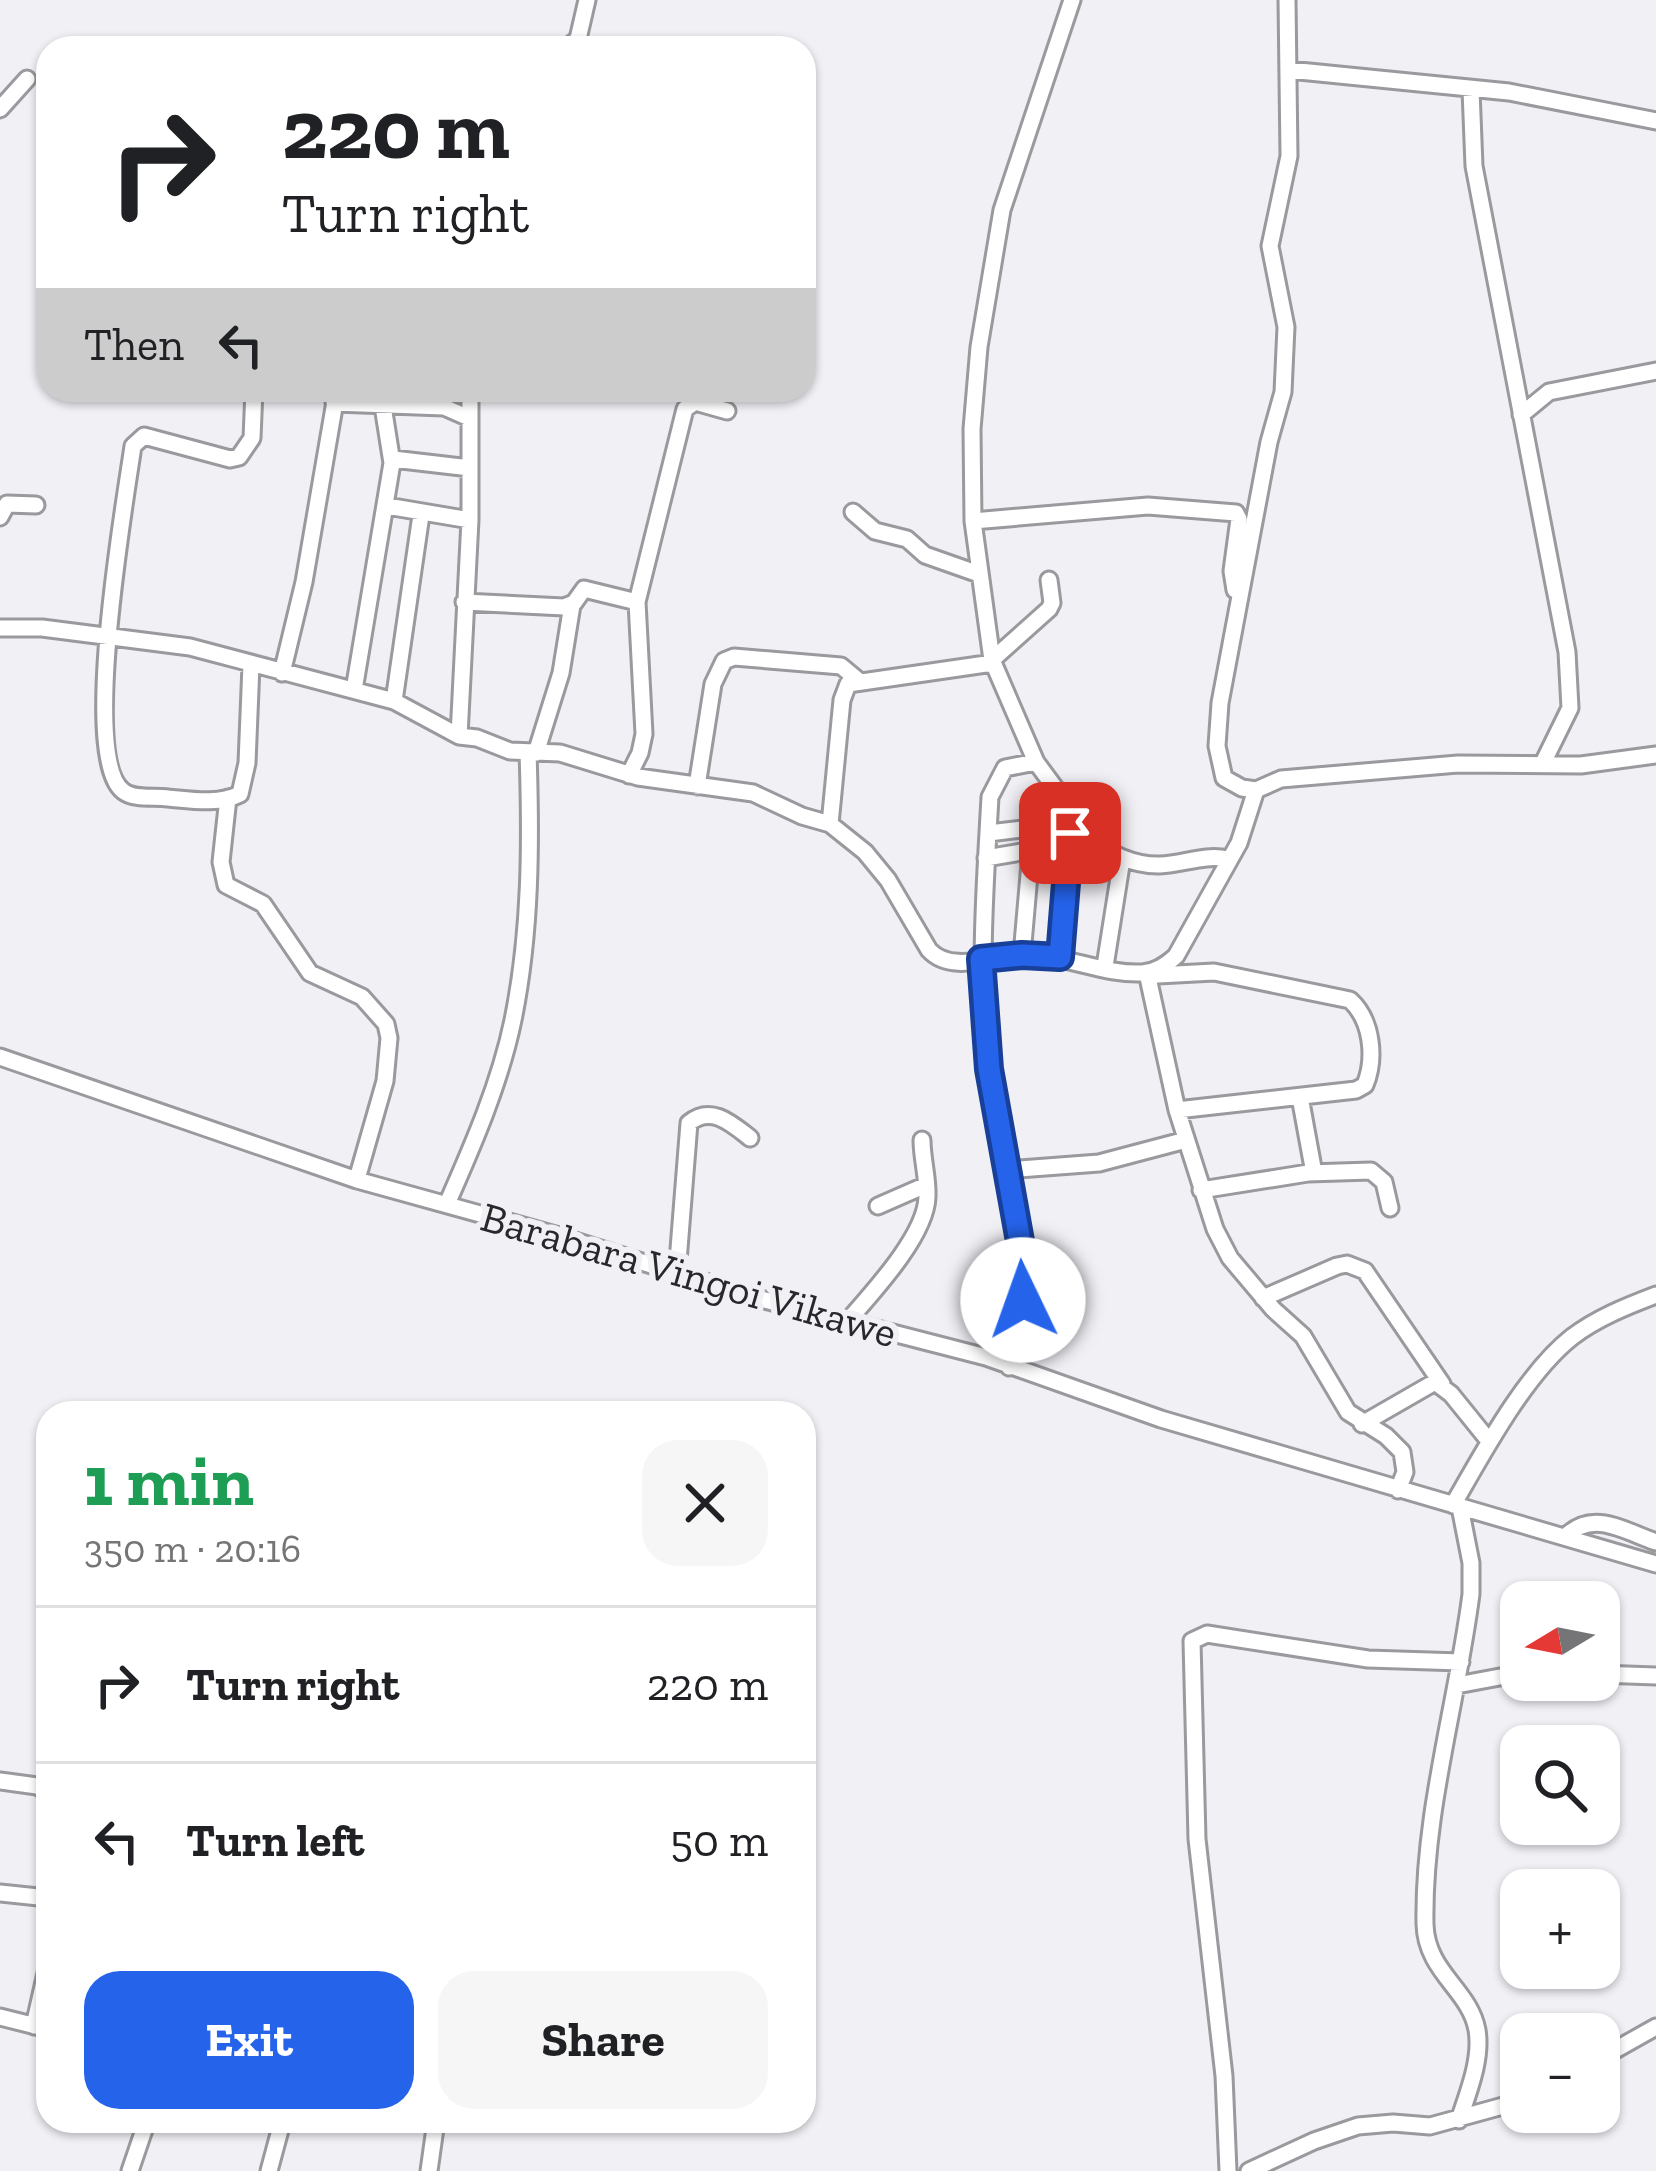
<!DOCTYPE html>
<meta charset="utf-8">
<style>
:root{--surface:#fff;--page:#f6f6f6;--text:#202124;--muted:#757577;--line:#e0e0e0;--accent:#2563eb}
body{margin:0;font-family:"Zilla Slab",serif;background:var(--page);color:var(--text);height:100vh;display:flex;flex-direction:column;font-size:45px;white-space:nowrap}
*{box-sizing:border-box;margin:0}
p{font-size:39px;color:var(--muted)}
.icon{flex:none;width:66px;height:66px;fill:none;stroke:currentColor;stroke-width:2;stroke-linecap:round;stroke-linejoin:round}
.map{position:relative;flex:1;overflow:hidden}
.panel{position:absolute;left:36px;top:1401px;width:780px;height:732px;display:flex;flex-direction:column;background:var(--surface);border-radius:36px;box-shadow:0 3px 9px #0004}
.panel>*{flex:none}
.banner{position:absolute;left:36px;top:36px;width:780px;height:366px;border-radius:36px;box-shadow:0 3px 9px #0004;background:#fff;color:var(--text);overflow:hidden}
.needle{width:78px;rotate:260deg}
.buttons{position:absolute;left:1500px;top:1581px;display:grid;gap:24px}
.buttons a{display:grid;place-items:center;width:120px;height:120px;border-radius:24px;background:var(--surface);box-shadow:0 3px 9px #0004;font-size:60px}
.pin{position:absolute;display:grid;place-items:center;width:102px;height:102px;color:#fff;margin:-51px;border-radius:24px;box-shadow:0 6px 18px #0006}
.me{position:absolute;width:132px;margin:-66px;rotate:357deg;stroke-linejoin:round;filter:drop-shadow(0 0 9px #0008)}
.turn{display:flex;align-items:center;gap:42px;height:252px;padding:0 48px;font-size:54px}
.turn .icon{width:156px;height:156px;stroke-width:2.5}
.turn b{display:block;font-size:84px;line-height:102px}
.then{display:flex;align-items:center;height:114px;padding:0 48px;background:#0003;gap:24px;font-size:45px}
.round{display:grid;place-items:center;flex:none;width:126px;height:126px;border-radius:36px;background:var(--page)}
.headline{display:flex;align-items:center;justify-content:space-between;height:204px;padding:0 48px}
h1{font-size:72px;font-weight:700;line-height:90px;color:#1e9e55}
.action{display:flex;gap:24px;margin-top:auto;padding:24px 48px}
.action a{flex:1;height:138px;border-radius:36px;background:var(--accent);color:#fff;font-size:48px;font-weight:700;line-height:138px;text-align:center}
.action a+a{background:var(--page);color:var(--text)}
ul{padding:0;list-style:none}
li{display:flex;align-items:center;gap:36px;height:156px;padding:0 48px;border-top:3px solid var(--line)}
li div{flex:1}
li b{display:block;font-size:45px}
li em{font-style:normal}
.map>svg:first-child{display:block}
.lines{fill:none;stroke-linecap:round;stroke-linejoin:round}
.minor-casing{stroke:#99999e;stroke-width:21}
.minor{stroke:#fff;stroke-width:15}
.route-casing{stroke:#184099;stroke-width:30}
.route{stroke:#2563eb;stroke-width:21}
.labels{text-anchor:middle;stroke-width:12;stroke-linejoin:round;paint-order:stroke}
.street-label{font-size:42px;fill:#28282a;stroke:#f0f0f5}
</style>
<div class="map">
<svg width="1656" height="2171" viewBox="0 0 1656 2171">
<rect width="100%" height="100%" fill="#f0f0f5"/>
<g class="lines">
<!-- minor casing -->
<g class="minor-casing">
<path id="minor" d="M567 48 578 39 587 0
M1289 70 1509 92 1656 121
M1471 90 1474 166 1567 652 1570 708 1543 763
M0 109 27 79
M334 403 444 407 469 418
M1521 415 1549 392 1656 371
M393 459 470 468
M387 506 470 520
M853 512 875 531 907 539 925 555 979 574
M0 517 7 504 36 505
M973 521 1148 506 1236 513 1239 519 1232 571 1235 590
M464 602 564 607 574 603 584 589 637 602
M0 628H42L190 647 394 701 459 736 477 738 510 751 560 753 638 777 753 793 802 816 830 824 865 852 888 880 929 950C951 974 991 956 1020 955 1062 953 1103 975 1142 973 1156 972 1166 965 1176 956L1239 843 1256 790 1281 779 1458 764 1581 765 1656 755
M992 660 1049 609 1052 603 1049 580
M251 665 247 763 240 794C218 805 191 800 168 798 154 796 134 800 123 791 80 758 125 502 133 446L144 436 230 459 239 457 252 438 254 390
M282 673 304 582 337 390
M354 690 392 463 383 406
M394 701 421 515
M459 736 470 520V390
M536 753 561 673 572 605
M629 775 640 753 644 734 637 602 685 409 695 402 727 411
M697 786 713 684 724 661 734 657 841 666 859 681
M1256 790 1242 788 1224 778 1217 746 1220 703 1269 442 1283 392 1286 327 1270 246 1289 156 1287 0
M228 798 221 862 226 885 263 904 310 973 362 997 386 1024 389 1038 385 1081 357 1179
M830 824 842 700 848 684 993 663
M1070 829C1099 845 1125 866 1160 865 1184 864 1204 854 1228 859
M989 833 1022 829 1071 833
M986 858 1033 850
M1022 955 1033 829
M1060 957 1071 833 1068 811 1064 800 1036 762 992 660 973 521 972 429 979 347 1002 210 1072 0
M1105 966 1122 859
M1147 973 1177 1110 1215 1229 1230 1258 1273 1309 1303 1336 1348 1412 1386 1436 1402 1452 1405 1472 1398 1490
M1158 975 1214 972 1350 1000C1372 1020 1376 1058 1365 1085L1356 1090 1177 1110
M0 1057 357 1180 556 1235 753 1297 986 1357 1161 1419 1656 1564
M1300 1097 1314 1173
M1006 1170 1099 1163 1186 1140
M1201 1190 1308 1173 1371 1171 1384 1182 1390 1208
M447 1204C473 1145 500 1083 513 1020 531 932 531 841 528 752
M878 1206 926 1185
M677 1274 689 1123C711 1105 731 1123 750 1138
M1263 1298 1337 1266 1347 1264 1365 1271 1442 1384
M846 1323C871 1294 926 1236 927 1197 928 1178 922 1159 922 1140
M1009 1367C1043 1260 1001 1173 989 1066 978 975 985 888 990 797L1005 768 1036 762
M1362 1424 1435 1382 1451 1394 1489 1441
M1453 1505C1483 1453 1525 1374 1572 1337 1597 1318 1627 1306 1656 1295
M1565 1537C1593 1509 1624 1531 1656 1542
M1599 1674 1656 1676
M1457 1685 1521 1673
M0 1781 37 1786 48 1793
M0 1893 48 1898
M0 2017 48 2029
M34 2026 48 1964
M1599 2059 1656 2027
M1459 2120C1468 2093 1482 2059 1477 2030 1470 1990 1426 1972 1425 1924 1423 1813 1457 1704 1471 1594V1563L1460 1507
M130 2171 147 2121
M269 2171 280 2130
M429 2171 436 2121
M1228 2171 1224 2076 1197 1839 1192 1641 1207 1634 1368 1659 1461 1662
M1249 2171 1314 2141 1358 2126 1393 2123 1430 2126 1521 2101"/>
</g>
<!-- minor -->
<use href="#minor" class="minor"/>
</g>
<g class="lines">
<!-- route casing -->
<g class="route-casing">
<path id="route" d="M1023 1300 1025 1269 989 1069 981 959 1022 955 1060 957 1070 833"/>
</g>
<!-- route -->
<use href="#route" class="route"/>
</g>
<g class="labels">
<!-- street labels -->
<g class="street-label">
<text transform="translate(689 1274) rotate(16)" y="15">Barabara Vingoi Vikawe</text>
</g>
</g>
</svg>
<div class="buttons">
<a><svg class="needle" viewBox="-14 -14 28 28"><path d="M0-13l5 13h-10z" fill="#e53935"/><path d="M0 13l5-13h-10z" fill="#757577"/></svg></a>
<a><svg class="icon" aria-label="search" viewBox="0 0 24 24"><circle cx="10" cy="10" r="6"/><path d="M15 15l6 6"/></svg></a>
<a>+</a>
<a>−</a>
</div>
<div class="pin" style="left:1070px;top:833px;background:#d93025"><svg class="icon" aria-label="arrive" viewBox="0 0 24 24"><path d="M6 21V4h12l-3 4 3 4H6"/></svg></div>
<svg class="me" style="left:1023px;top:1300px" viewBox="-20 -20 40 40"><circle r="19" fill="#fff"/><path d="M0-13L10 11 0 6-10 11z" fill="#2563eb"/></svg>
<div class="banner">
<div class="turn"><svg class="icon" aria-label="right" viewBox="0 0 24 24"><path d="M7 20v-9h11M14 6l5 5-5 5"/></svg><div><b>220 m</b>Turn right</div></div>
<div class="then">Then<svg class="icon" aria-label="left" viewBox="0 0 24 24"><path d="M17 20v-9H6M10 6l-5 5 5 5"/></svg></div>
</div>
<section class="panel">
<div class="headline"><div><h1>1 min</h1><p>350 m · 20:16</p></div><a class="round"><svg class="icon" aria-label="close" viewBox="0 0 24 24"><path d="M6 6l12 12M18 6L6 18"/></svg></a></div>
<ul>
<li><svg class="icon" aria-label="right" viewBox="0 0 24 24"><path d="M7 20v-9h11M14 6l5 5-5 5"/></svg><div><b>Turn right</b></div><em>220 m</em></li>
<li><svg class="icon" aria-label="left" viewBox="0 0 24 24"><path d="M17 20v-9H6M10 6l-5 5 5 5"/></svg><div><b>Turn left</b></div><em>50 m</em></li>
</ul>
<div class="action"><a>Exit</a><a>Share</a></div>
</section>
</div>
